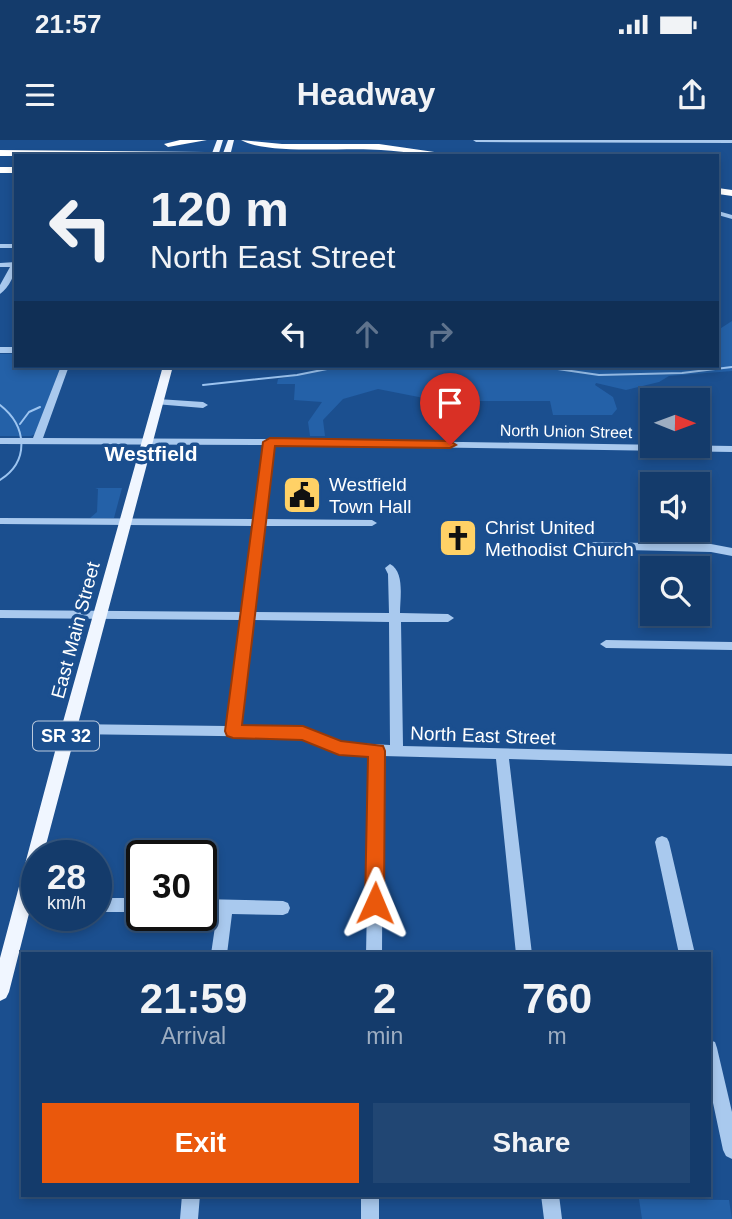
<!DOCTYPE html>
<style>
:root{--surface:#143b6b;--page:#214673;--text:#f1f3f6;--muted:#9dadc1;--line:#33557e;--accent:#ea580c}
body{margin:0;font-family:Arial,sans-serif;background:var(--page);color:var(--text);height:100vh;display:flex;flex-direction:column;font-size:26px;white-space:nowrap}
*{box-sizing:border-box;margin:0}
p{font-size:23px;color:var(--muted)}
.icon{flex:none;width:38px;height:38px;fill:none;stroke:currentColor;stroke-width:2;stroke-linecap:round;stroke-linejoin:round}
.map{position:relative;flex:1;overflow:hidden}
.drawer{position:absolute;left:21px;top:812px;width:690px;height:245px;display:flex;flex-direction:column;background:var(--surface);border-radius:0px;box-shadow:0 4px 10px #0003,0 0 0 2px var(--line)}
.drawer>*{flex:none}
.banner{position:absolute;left:14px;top:14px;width:705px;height:214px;border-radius:0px;box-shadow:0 4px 10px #0003,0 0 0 2px var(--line);background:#143b6b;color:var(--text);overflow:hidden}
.needle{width:46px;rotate:91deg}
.tools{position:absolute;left:640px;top:248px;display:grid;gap:14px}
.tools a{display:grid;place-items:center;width:70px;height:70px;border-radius:0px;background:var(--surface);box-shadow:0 4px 10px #0003,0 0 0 2px var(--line);font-size:35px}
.speed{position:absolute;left:21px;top:700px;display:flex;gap:14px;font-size:35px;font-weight:700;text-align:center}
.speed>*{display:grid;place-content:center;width:91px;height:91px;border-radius:50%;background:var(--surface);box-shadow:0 4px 10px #0003,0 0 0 2px var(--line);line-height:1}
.speed small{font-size:18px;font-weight:400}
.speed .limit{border:4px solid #111;border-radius:10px;background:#fff;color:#111}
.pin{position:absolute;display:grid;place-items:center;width:60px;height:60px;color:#fff;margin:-72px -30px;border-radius:50% 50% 50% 0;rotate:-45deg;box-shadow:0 0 7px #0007}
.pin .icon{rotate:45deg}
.me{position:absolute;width:77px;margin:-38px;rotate:1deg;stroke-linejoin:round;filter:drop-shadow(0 0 5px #0008)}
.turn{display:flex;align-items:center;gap:24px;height:147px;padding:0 21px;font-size:32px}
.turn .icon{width:91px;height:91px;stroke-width:2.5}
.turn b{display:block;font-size:49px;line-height:60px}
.lanes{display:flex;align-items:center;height:66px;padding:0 21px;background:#0003;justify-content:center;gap:35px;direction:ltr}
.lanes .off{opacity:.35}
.eta{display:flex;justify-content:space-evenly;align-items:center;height:119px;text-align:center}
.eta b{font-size:42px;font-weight:700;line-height:49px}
.primary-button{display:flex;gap:14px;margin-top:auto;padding:14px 21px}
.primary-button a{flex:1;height:80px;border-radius:0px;background:var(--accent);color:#fff;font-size:28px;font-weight:700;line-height:80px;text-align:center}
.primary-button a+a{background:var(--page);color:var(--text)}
.status{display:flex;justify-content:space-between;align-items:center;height:49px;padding:0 35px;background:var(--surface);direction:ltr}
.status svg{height:19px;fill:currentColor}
header{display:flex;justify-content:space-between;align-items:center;height:91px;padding:0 21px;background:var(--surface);font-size:32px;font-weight:700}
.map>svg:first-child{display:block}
.green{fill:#2461a8}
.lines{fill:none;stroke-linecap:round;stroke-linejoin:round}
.stream{stroke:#9cc4f0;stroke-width:2}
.minor{fill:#a9c9ee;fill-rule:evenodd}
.major{fill:#f0f6ff;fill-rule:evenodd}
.highway{fill:#fff;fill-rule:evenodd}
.route{fill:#ea580c;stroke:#983908;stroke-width:2}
.labels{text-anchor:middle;stroke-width:7;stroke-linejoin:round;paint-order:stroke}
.far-street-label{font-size:16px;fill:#fff;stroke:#1b4f8f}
.shield{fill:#1b4f8f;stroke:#bbcadd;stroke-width:2}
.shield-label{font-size:18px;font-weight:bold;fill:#fff}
.poi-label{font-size:19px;fill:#fff;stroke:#1b4f8f;text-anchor:start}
.street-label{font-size:19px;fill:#fff;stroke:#1b4f8f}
.far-district-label{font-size:21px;font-weight:bold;fill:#fff;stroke:#1b4f8f}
</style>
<div class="status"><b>21:57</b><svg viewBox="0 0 49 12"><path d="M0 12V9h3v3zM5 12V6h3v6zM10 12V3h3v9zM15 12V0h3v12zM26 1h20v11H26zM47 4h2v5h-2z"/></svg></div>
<header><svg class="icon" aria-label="menu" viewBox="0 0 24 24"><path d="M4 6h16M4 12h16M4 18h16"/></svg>Headway<svg class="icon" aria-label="share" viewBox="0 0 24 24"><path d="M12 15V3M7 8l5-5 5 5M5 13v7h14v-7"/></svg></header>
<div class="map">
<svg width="732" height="1079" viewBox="0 0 732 1079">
<rect width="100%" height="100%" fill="#1b4f8f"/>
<!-- green -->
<path class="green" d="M732 181V231L669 236 659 242 626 250 596 243 595 245 613 257 617 269 612 275H553L550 261H439L378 249 343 259 323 280 325 296H310L308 282 322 262 294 260 295 244H277L278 239 345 226H718V190Z
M0 214H16V226H61L35 294 31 296H0Z
M95 348H122L114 378H90L97 372 98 349Z
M639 1059 729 1060 732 1079H642Z"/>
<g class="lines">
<!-- stream -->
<path class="stream" d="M537 226 599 235 682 233 732 227
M203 245 297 235 342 226
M0 265C27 286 30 321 0 340
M20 284 29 272 40 267"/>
<!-- minor -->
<path class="minor" d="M473 0H732V3L476 2Z
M718 71 732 75V79L718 75Z
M0 104H16V108H0Z
M16 122C16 133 9 148 0 154V145L10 127H0V123Z
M0 207H16V213H0Z
M61 226H69L43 298 270 299 732 306V312L274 305 265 379 372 380 377 383 372 386H265L254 472 389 473 388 434 385 428 390 424C405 432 400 458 400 473L448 474 454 478 448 482H401L403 606 732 614V626L509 619 532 814H516L496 619 383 616 382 814H366L370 616 333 612 296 597 68 594 63 593 62 589 63 585 68 584 227 586 241 480 0 478V470L243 472 254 386 0 384V378L255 379 265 305 0 304V298H33ZM253 480 389 482 390 605 334 602 297 587 240 586Z
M158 259 203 262 208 265 203 268 155 264V260Z
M587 402 711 404 732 408V416L711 412 583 409 582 406 583 403Z
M606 500 732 502V510L606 508 600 504Z
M662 696 667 698 669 702 695 814H679L655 702 657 698Z
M22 756 37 757V771L17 768 15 763 17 758Z
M96 758H142V772H96Z
M201 759 283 761 288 763 290 768 288 773 283 775 232 774 227 814H211L217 773H201Z
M709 900 715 902 717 908 732 972V1019L726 1016 723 1010 709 944Z
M182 1055H200L198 1079H180Z
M361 1055H379V1079H361Z
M541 1055H559L562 1079H544Z"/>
<!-- major -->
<path class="major" d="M217 0H223L218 16H211Z
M228 0H234L230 16H222Z
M163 226H173L43 716H37V742L9 852 6 858 0 861V818L61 589Z"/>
<!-- highway -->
<path class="highway" d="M180 0H207L168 7 164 4Z
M241 0 282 4H379L462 16C435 16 408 12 381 10 347 7 266 15 241 0Z
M0 10 300 13 304 16H0Z
M0 27H16V33H0Z
M718 48 732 50V56L718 54Z"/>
</g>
<!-- route -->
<path class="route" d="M270 298 450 301 456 305 450 308 275 306 242 585 303 586 341 601 383 606 385 611 384 763 381 769 375 772 368 769 365 763 368 617 339 615 302 600 233 598 227 596 225 591 263 302Z"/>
<!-- icons -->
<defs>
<g id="civic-square" transform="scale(2.0125)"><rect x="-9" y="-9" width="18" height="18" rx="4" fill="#ffd166" stroke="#1b4f8f"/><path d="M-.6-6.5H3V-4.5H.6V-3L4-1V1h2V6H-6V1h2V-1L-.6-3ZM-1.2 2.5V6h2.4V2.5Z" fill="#111"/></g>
<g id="church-square" transform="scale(2.0125)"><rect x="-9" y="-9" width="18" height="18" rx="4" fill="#ffd166" stroke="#1b4f8f"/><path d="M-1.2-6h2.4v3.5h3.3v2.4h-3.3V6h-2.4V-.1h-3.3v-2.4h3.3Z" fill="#111"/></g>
</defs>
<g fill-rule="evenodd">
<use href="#civic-square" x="302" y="355"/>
<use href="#church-square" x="458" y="398"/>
</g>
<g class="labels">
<!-- far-street labels -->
<g class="far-street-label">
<text transform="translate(566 291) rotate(1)" y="6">North Union Street</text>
</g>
<!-- shield labels -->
<rect class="shield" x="33" y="581.5" width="66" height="29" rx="5"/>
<g class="shield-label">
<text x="66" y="602">SR 32</text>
</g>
<!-- poi labels -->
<g class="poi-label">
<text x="329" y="351">Westfield<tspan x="329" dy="22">Town Hall</tspan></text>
<text x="485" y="394">Christ United<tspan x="485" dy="22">Methodist Church</tspan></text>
</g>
<!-- street labels -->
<g class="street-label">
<text transform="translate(75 490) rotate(-75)" y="7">East Main Street</text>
<text transform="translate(483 595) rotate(2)" y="7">North East Street</text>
</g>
<!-- far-district labels -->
<g class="far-district-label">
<text x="151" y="321">Westfield</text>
</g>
</g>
</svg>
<div class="tools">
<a><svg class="needle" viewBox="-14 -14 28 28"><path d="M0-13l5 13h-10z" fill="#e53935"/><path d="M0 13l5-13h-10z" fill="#9dadc1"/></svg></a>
<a><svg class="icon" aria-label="sound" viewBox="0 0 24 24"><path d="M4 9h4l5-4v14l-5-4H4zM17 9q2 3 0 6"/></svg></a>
<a><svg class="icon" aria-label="search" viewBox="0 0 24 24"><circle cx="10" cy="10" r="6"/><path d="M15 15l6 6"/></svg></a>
</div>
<div class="speed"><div>28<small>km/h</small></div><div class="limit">30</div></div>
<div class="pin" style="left:450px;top:305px;background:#d93025"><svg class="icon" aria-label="arrive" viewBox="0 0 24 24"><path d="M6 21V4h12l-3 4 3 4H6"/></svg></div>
<svg class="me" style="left:375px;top:763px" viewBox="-20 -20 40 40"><path d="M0-17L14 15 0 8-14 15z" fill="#ea580c" stroke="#fff" stroke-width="4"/></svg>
<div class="banner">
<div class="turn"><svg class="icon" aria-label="left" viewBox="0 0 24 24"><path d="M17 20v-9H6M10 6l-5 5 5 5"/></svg><div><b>120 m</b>North East Street</div></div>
<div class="lanes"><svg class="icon" aria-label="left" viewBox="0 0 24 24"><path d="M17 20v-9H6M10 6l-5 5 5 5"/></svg><svg class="icon off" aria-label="ahead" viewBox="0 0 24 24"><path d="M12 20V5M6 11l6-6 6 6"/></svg><svg class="icon off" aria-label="right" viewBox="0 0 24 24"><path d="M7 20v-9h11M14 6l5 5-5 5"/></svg></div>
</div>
<section class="drawer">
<div class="eta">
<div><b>21:59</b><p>Arrival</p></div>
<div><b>2</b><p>min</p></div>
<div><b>760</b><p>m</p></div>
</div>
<div class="primary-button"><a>Exit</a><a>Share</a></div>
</section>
</div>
